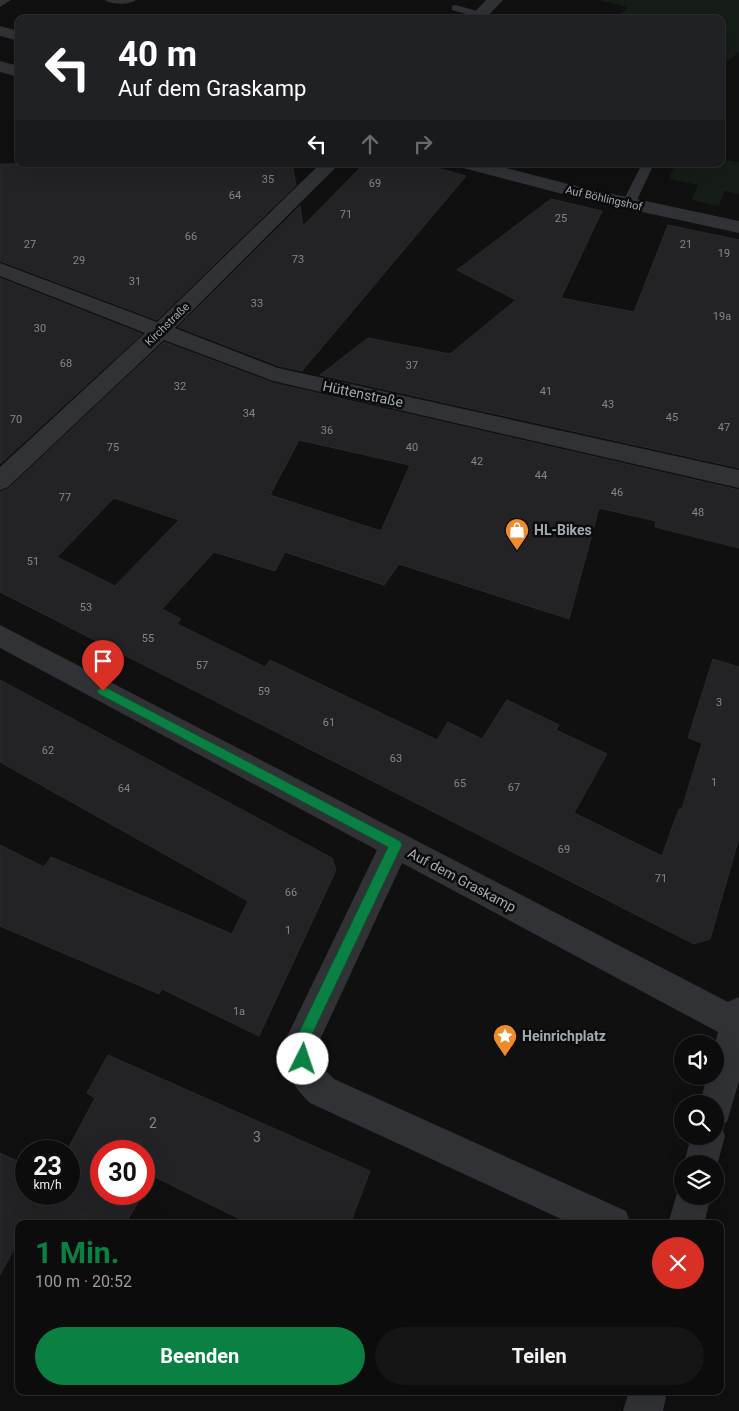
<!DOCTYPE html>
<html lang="de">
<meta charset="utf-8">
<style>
:root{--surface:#0c0c0d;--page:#151516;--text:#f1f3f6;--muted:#9a9b9d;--line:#2c2c2e;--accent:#0b8043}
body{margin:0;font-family:Roboto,sans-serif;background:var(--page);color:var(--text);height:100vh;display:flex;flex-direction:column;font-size:19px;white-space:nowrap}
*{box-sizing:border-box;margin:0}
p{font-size:16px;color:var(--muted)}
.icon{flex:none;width:28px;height:28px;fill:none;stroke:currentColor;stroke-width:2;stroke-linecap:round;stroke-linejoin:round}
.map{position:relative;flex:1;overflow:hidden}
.details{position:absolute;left:15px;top:1220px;width:709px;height:175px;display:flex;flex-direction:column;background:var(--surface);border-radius:10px;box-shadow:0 5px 20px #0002,0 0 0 1px var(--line)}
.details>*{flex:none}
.banner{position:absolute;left:15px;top:15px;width:710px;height:152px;border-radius:10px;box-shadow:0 5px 20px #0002,0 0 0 1px var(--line);background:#202124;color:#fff;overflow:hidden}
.buttons{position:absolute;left:674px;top:1035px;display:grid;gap:10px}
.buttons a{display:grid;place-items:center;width:50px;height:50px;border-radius:50%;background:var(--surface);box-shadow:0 5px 20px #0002,0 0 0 1px var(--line);font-size:25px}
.speed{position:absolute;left:15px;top:1140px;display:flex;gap:10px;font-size:25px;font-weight:700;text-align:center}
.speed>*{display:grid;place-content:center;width:65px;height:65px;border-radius:50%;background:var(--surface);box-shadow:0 5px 20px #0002,0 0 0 1px var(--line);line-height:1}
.speed small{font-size:12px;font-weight:400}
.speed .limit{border:8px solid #d22;background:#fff;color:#111}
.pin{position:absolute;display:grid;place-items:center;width:42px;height:42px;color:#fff;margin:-51px -21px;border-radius:50% 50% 50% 0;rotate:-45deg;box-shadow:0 0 5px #0007}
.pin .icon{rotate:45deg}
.me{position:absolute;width:55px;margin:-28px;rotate:4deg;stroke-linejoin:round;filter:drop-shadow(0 0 4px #0008)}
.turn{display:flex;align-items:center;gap:18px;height:105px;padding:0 20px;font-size:22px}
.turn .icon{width:65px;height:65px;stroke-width:2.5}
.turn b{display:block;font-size:35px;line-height:42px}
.lanes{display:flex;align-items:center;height:48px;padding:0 20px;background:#0003;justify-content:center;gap:25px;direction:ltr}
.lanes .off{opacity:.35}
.round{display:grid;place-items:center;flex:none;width:52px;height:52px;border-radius:26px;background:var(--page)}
.overview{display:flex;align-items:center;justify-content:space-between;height:85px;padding:0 20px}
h1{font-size:30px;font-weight:700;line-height:38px;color:var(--accent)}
.action{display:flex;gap:10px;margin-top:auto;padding:10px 20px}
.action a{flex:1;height:58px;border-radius:30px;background:var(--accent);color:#fff;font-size:20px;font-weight:700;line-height:58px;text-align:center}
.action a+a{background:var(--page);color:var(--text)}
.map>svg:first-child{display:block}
.green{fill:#161c16}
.building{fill:#232325;stroke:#2a2a2d;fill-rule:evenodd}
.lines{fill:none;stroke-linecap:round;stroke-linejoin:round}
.lane{fill:#313236;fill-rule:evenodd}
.street{fill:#313236;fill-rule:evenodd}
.route{fill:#0b8043;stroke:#07532c}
.labels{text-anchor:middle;stroke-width:5;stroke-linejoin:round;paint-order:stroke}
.number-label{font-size:11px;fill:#81878e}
.far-street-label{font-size:11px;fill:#a1a9b2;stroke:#0b0b0c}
.street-label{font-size:14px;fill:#a1a9b2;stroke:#0b0b0c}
.poi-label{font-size:14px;font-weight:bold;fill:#a1a9b2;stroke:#0b0b0c;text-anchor:start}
.near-number-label{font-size:14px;fill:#81878e}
</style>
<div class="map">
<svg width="739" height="1411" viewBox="0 0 739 1411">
<rect width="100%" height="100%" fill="#101011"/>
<!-- green -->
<path class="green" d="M599 0H739V52L721 66V19H617L627 7Z
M721 159 739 162V194L724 191 719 206 692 200 698 185 669 179 675 164H721Z"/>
<!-- building -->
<path class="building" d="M0 164H292L296 185 157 320 0 261Z
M364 164H423L466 176 302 371 279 366 178 327 300 206 303 226Z
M551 199 602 211 561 298 634 312 668 225 739 240V468L320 375 368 338 450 354 516 300 457 270Z
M0 278 142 334 0 464Z
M164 342 273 383 739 490V548L655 527 656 521 599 508 569 619 399 564 384 585 285 552 275 571 214 552 162 609 181 619 177 624 265 667 270 660 437 740 448 722 482 739 507 700 559 725 556 730 607 754 574 813 662 856 679 809H682L702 743 688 738 713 659 739 667V838L710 939 694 944 0 592V492L9 488ZM299 440 410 465 381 531 270 495ZM114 498 179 520 115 586 57 557Z
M0 680 332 858 336 870 259 1036 162 989 159 994 0 926V845L44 867 51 857 232 934 248 901 0 762Z
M108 1055 370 1171 350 1224H250L153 1176 144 1192V1151H101V1194H143L125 1224H19V1240L0 1275V1153L26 1165V1194H69V1151H67L95 1098 87 1093Z"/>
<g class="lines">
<!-- lane -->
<path class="lane" d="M0 0H11L0 7Z
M105 0H136C130 5 111 5 105 0Z
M456 5 484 13 485 15 480 18 452 10V6Z
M642 164H654L634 206H624L622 203Z"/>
<!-- street -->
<path class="street" d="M486 0H503L485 19H468Z
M0 26 19 31V41L0 36Z
M0 61 19 66V77L0 72Z
M320 164H339L175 328 278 368 739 470V488L273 381 164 340 8 487 0 490V467L145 333 0 276V263L157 322Z
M461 164H491L580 187 739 221V233L578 198 463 168Z
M0 625 728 1002 739 997V1081L727 1122 721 1125 725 1136 715 1173V1164H684L691 1136H715V1104H700L707 1076H715V1044L718 1032 402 863 317 1046 320 1065 334 1079 626 1211 631 1224H572L310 1103C288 1081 288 1075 283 1045L377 850 0 648Z
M680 1183H682V1196H711L704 1224H668Z
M629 1391H667L663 1411H623Z"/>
</g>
<!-- route -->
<path class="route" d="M103 686 400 841 402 845 307 1045 310 1059 308 1064 303 1066 298 1064 293 1045 388 847 99 694 97 691Z"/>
<!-- icons -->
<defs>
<g id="shop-pin" transform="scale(1.25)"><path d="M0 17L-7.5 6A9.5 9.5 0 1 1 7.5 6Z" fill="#ee8b2b" stroke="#0b0b0c"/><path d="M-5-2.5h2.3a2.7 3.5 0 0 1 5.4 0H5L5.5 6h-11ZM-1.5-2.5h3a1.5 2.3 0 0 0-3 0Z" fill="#fff"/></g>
<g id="sight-pin" transform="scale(1.25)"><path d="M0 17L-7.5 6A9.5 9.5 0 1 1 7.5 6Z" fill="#ee8b2b" stroke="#0b0b0c"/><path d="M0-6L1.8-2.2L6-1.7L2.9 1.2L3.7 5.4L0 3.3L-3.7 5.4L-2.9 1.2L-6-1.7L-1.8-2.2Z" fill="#fff"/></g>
</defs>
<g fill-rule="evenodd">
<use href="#shop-pin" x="517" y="530"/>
<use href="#sight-pin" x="505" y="1036"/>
</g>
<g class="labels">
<!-- number labels -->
<g class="number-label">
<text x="268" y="183">35</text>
<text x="375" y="187">69</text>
<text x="235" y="199">64</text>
<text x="346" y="218">71</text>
<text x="561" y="222">25</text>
<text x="191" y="240">66</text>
<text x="30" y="248">27</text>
<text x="686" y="248">21</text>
<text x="724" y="257">19</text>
<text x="298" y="263">73</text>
<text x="79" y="264">29</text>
<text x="135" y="285">31</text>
<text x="257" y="307">33</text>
<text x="722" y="320">19a</text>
<text x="40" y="332">30</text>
<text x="66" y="367">68</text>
<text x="412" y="369">37</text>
<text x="180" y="390">32</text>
<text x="546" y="395">41</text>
<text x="608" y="408">43</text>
<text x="249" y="417">34</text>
<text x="672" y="421">45</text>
<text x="16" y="423">70</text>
<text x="724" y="431">47</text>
<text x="327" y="434">36</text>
<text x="113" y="451">75</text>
<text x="412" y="451">40</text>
<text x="477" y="465">42</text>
<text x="541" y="479">44</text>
<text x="617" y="496">46</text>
<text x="65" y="501">77</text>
<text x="698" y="516">48</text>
<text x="33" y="565">51</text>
<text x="86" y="611">53</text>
<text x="148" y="642">55</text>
<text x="202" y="669">57</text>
<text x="264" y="695">59</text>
<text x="719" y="706">3</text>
<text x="329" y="726">61</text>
<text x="48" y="754">62</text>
<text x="396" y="762">63</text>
<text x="714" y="786">1</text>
<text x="460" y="787">65</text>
<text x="514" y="791">67</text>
<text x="124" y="792">64</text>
<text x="564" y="853">69</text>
<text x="661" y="882">71</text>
<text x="291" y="896">66</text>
<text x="288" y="934">1</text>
<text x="239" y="1015">1a</text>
</g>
<!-- far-street labels -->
<g class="far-street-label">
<text transform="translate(604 198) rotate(13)" y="4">Auf Böhlingshof</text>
<text transform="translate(167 324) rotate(-44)" y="4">Kirchstraße</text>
</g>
<!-- street labels -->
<g class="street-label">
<text transform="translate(363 394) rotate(12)" y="5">Hüttenstraße</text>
<text transform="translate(462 880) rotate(28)" y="5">Auf dem Graskamp</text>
</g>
<!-- poi labels -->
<g class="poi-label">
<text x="534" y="535">HL-Bikes</text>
<text x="522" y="1041">Heinrichplatz</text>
</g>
<!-- near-number labels -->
<g class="near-number-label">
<text x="153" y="1128">2</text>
<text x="257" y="1142">3</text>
</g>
</g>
</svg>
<div class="buttons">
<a><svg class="icon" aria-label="sound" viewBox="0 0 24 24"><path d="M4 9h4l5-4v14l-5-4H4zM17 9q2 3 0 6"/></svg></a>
<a><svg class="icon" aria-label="search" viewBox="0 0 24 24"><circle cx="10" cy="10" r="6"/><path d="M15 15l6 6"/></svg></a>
<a><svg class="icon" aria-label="layers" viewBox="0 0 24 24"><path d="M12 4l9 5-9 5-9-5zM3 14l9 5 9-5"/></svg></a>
</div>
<div class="speed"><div>23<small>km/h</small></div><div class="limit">30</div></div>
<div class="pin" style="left:103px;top:691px;background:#d93025"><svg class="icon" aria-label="arrive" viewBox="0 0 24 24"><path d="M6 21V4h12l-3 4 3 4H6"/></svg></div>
<svg class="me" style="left:303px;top:1059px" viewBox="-20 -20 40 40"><circle r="19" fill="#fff"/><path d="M0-13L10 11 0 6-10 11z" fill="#0b8043"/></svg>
<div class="banner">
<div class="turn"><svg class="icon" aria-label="left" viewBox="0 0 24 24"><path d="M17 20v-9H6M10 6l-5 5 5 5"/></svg><div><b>40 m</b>Auf dem Graskamp</div></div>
<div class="lanes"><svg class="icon" aria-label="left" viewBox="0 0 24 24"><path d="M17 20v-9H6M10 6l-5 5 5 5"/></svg><svg class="icon off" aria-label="ahead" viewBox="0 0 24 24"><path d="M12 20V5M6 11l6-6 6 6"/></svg><svg class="icon off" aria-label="right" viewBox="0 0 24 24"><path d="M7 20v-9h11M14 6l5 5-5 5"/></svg></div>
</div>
<section class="details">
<div class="overview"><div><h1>1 Min.</h1><p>100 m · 20:52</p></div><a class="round" style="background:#d93025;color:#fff"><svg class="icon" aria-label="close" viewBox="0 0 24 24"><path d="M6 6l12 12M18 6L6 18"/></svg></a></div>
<div class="action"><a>Beenden</a><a>Teilen</a></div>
</section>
</div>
